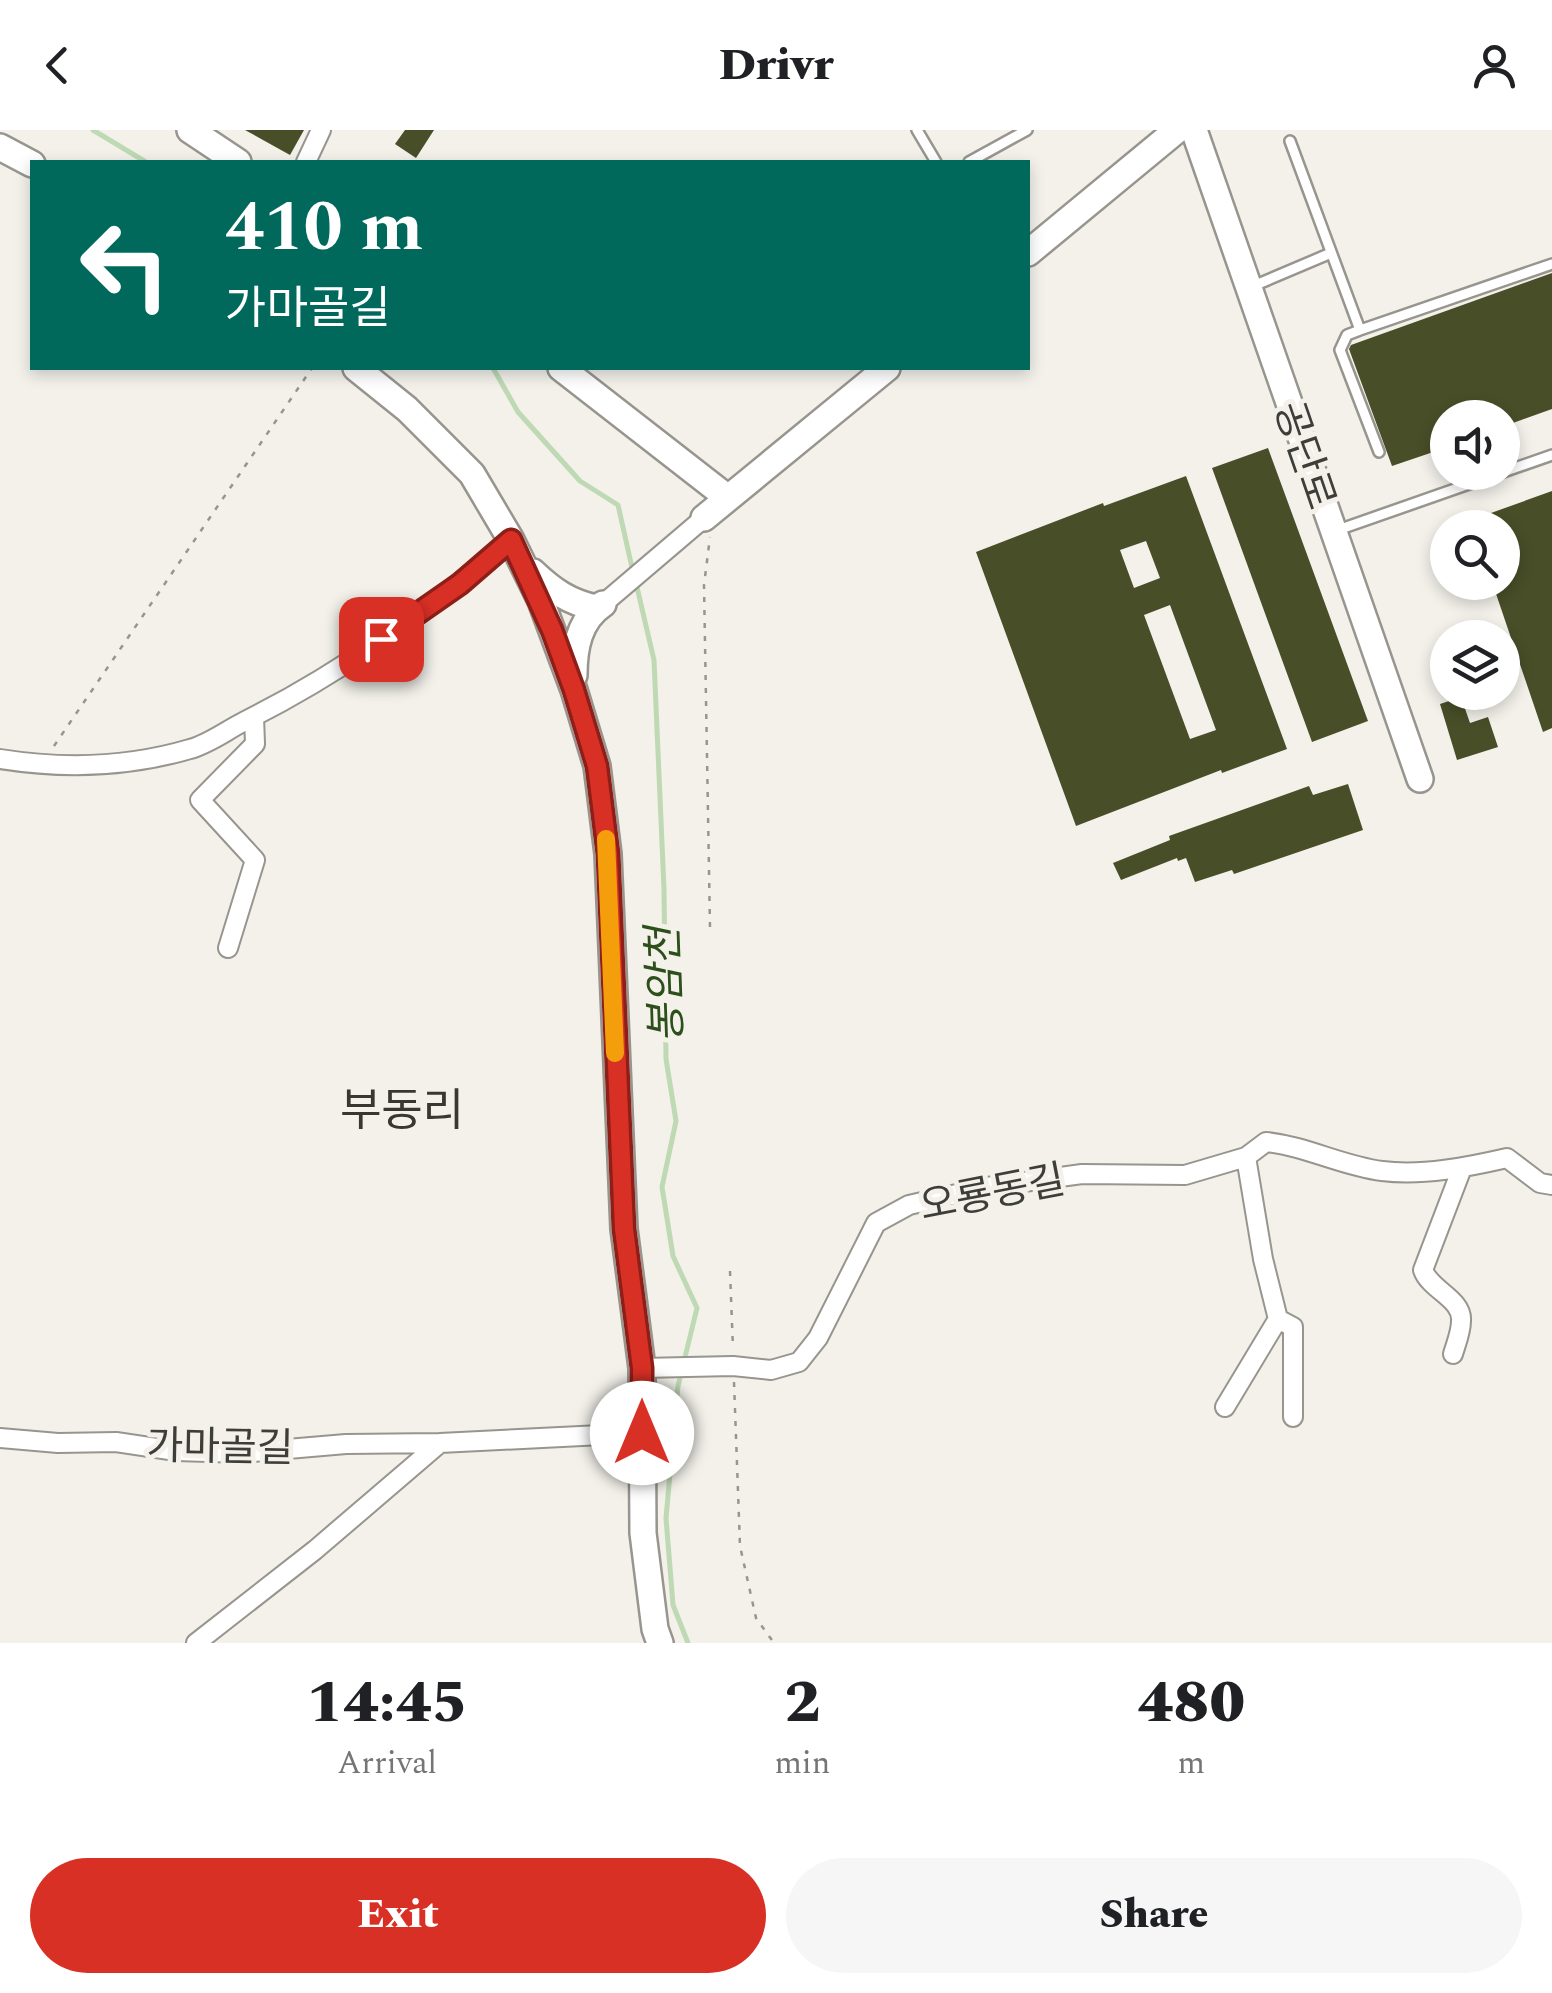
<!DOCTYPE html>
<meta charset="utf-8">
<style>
:root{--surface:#fff;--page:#f6f6f6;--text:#202124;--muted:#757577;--accent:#d93025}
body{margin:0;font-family:Spectral,"Noto Sans KR",serif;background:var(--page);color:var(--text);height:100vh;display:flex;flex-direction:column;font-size:38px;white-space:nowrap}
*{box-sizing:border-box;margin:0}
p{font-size:32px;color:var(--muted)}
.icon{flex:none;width:55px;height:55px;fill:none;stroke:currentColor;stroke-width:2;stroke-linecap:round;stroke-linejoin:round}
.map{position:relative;height:1513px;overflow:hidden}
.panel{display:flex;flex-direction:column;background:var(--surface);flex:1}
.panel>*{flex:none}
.banner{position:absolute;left:30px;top:30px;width:1000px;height:210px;border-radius:0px;box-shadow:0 5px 15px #0003;background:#00695c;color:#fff;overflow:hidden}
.controls{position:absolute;left:1430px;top:270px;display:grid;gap:20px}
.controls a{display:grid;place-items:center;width:90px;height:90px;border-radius:50%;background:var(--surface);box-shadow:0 5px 15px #0003;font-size:50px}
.pin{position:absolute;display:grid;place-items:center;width:85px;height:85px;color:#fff;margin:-42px;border-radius:20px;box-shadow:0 5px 15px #0006}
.me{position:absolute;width:110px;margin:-55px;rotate:0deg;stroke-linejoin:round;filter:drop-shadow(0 0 8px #0008)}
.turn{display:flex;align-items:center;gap:35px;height:210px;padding:0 30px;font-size:45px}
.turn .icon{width:130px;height:130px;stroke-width:2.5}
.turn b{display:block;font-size:70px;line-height:85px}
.eta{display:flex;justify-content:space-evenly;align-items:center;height:170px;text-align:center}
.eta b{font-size:60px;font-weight:800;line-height:70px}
.action{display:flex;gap:20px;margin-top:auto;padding:20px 30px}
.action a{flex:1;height:115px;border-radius:60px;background:var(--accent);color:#fff;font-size:40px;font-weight:800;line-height:115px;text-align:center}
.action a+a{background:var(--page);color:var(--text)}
header{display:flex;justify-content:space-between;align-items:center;height:130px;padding:0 30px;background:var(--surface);font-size:45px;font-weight:800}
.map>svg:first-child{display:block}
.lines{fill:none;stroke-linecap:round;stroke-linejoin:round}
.stream{stroke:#bed9b3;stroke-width:5}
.building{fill:#484e28;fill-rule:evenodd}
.lane-casing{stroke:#97958e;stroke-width:14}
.street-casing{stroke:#97958e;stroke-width:22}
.secondary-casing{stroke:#97958e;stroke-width:30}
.path{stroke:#969590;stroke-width:2.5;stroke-dasharray:5 8;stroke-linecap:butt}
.lane{stroke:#fff;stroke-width:9}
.street{stroke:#fff;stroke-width:18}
.secondary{stroke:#fff;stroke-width:25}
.route-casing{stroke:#8d1f18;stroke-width:25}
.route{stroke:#d93025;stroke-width:18}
.slow{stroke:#f59e0b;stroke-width:18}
.labels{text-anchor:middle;stroke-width:10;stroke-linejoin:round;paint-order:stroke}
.street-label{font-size:40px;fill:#3d3d3a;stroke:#f3f1ea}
.water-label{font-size:42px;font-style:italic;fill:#2d4f1c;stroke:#f3f1ea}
.quarter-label{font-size:45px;fill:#383731;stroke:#f3f1ea}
</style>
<header><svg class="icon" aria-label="back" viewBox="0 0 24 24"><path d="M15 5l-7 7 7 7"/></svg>Drivr<svg class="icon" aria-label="person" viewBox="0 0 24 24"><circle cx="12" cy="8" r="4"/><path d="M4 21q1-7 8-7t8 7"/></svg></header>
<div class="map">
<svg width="1552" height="1513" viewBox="0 0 1552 1513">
<rect width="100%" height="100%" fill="#f3f1ea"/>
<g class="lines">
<!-- stream -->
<path class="stream" d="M93 0 146 32
M493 238 518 282 580 351 618 375 633 442
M636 453 654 530 664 759 666 929 676 991 662 1057 673 1126 697 1178 678 1256 666 1388 673 1475 688 1513"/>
</g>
<!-- building -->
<path class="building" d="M245 0H304L290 25Z
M405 0H434L416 28 395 14Z
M1552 143V279L1502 297V288H1448V317L1392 336 1349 219 1351 215Z
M1268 318 1368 591 1312 612 1212 338Z
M1186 346 1287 619 1222 643 1221 640 1076 696 976 422 1103 373 1104 376ZM1146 411 1160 448 1134 458 1120 420ZM1170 475 1216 600 1190 609 1144 485Z
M1552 361V598L1543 602 1492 452H1502V398L1455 396Z
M1461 567 1470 593 1488 587 1498 617 1457 630 1440 574Z
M1348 654 1363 700 1234 744 1232 740 1195 752 1186 728 1178 731 1177 728 1121 750 1113 733 1170 710 1169 706 1309 656 1313 665Z"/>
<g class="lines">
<!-- lane casing -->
<g class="lane-casing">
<path id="lane" d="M917 0 936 32
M1290 11 1360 200 1552 134
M969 32 1027 0
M1251 157 1331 123
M1360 200 1347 205 1340 220 1379 322
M1335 401 1552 325"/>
</g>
<!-- street casing -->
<g class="street-casing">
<path id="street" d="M306 32 321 0
M603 474 704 388
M0 629C63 639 129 637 190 619 209 614 227 600 245 591 341 543 429 480 511 410
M228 818 255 730 200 670 255 614 254 587
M1246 1027 1266 1012C1306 1016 1342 1036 1382 1041 1423 1046 1468 1037 1507 1028L1540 1053 1552 1055
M1453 1224C1456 1214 1461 1202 1461 1191 1463 1169 1430 1160 1423 1140L1462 1038
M642 1238 733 1236 771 1240 799 1232 818 1208 876 1093 909 1075 987 1057 1082 1044 1185 1045 1246 1027 1263 1129 1278 1189 1293 1197V1287
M1225 1277 1278 1189
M0 1308 58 1313 116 1312 176 1321 241 1323 346 1314 440 1313
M196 1513 315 1420 440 1313 642 1303"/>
</g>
<!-- secondary casing -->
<g class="secondary-casing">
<path id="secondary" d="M190 0 238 32
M1194 0 1420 649
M0 17 32 34
M1028 123 1177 0
M356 238 407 279 472 344 511 410 541 471 574 560 597 636 608 724 624 1099 642 1238 643 1403 655 1499 660 1513
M561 238 728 368
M704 388 887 238
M533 442C553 461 569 472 596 478
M574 545C574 518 579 490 603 474"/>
</g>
<!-- path -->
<path class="path" d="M54 616 312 238
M710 797 704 455 710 407
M730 1141 733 1219
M734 1252 740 1416 756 1488 774 1513"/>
<!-- lane -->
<use href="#lane" class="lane"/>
<!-- street -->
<use href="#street" class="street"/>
<!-- secondary -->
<use href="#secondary" class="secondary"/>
</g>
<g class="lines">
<!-- route casing -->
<g class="route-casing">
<path id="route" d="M381 509 460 454 511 410 552 500 574 560 597 636 608 724 624 1099 642 1238V1303"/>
</g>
<!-- route -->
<use href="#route" class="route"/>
<!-- slow -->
<path class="slow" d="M606 709 615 923"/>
</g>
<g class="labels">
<!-- street labels -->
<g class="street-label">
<text transform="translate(1306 325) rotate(71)" y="14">공단로</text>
<text transform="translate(992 1062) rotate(-11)" y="14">오룡동길</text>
<text transform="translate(220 1316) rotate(1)" y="14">가마골길</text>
</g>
<!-- water labels -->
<g class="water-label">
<text transform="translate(664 855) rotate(-92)" y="15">봉암천</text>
</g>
<!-- quarter labels -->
<g class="quarter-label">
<text x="402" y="995">부동리</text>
</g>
</g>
</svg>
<div class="controls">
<a><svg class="icon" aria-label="sound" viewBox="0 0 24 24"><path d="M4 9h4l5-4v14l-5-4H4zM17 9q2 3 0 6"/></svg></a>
<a><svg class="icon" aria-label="search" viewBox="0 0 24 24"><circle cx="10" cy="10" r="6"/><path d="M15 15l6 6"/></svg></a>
<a><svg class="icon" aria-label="layers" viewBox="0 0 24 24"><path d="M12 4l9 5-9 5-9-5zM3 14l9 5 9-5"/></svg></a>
</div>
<div class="pin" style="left:381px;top:509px;background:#d93025"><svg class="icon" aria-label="arrive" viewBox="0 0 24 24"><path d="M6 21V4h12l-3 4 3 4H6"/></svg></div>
<svg class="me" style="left:642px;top:1303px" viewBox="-20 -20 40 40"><circle r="19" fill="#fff"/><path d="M0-13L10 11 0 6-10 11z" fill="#d93025"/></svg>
<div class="banner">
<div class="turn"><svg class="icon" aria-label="left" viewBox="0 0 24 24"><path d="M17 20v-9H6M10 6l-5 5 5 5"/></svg><div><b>410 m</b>가마골길</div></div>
</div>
</div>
<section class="panel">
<div class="eta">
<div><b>14:45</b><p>Arrival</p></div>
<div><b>2</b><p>min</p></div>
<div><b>480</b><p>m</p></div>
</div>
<div class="action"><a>Exit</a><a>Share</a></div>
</section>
